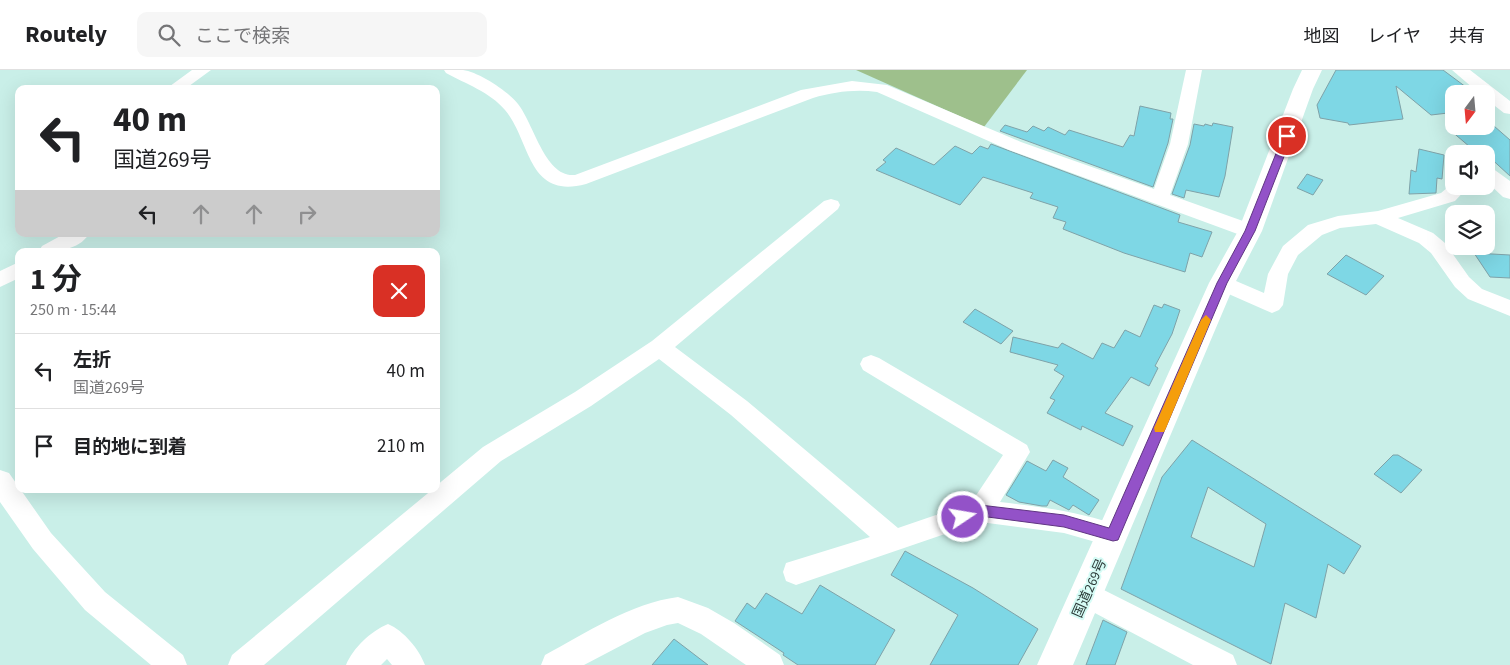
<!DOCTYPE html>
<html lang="ja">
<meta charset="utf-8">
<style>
:root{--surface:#fff;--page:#f6f6f6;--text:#202124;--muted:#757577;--line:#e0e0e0}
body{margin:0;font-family:"Source Sans 3","Noto Sans JP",sans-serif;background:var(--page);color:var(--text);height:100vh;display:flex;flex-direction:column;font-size:19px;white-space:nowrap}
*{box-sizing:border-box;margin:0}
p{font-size:16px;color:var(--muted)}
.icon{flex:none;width:28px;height:28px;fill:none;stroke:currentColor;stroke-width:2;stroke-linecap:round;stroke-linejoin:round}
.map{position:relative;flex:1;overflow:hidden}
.drawer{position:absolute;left:15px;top:178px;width:425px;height:245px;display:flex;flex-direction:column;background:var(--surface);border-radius:10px;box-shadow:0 5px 20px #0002}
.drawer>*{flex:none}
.top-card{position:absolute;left:15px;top:15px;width:425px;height:152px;border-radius:10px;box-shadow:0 5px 20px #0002;background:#fff;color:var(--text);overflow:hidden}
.needle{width:32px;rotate:196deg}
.tools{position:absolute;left:1445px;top:15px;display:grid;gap:10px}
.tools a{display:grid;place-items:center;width:50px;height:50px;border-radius:10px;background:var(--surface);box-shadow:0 5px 20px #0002;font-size:25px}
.pin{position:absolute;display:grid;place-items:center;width:42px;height:42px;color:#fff;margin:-21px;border:2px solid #fff;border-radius:50%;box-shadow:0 1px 5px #0007}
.me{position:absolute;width:55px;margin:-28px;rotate:78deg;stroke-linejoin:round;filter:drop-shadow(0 0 4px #0008)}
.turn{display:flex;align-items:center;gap:18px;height:105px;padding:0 15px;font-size:22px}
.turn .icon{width:65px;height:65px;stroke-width:2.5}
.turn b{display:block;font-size:35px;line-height:42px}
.lanes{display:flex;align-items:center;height:48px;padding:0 15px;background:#0003;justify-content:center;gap:25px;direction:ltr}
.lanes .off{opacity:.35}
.round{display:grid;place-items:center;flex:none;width:52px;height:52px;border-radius:10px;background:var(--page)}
.overview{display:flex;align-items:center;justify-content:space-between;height:85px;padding:0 15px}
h1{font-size:30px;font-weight:700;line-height:38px}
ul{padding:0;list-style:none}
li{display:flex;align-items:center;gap:15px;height:75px;padding:0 15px;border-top:1px solid var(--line)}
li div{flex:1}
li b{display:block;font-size:19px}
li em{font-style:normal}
header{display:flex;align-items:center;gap:30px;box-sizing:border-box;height:70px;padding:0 25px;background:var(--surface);border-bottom:1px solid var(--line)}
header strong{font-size:24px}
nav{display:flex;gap:28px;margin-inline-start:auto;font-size:18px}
.search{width:350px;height:45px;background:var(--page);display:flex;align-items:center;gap:12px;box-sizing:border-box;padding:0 18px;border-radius:10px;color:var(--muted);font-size:19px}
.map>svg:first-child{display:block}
.green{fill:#9ec08c}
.building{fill:#7ed7e5;stroke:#7fa2a8;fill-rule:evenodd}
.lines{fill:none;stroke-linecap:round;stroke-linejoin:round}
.minor{fill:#fff;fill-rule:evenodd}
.trunk{fill:#fff;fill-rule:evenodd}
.route{fill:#9352c8;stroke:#603582}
.slow{fill:#f59e0b}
.labels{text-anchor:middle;stroke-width:4;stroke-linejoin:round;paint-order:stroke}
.street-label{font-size:14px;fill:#2d3b39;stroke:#d6fcf6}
</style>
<header>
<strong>Routely</strong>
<div class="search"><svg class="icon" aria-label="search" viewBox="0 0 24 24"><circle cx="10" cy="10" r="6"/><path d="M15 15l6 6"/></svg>ここで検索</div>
<nav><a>地図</a><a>レイヤ</a><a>共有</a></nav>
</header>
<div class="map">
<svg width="1510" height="595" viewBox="0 0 1510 595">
<rect width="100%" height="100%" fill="#c9efe8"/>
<!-- green -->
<path class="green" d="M856 0H1027L984 57Z"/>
<!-- building -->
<path class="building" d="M1336 0H1443L1474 23 1454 24V56H1486V49L1510 70V106L1486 84 1477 83 1450 60 1448 43 1431 45 1396 16 1403 49 1349 55 1348 53 1320 48 1317 35Z
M1140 36 1171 43 1170 49H1173L1168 73 1153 117 1000 61 1005 55 1027 62 1033 56 1044 61 1048 57 1065 65 1069 60 1123 77 1130 65 1134 66Z
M1213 53 1233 57 1225 106 1219 127 1186 120 1184 128 1172 124 1190 75 1194 54 1204 56 1205 54 1212 56Z
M991 74 1180 145 1178 152 1212 162 1202 187 1190 183 1185 202 1124 183 1063 159 1066 152 1053 148 1058 137 1030 128 1033 123 983 107 960 135 876 100 886 92 883 90 896 78 934 95 955 76 972 84 980 76 988 79Z
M1419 79 1444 85 1442 109 1437 108 1436 123 1409 124 1411 100 1416 102Z
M1307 104 1323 110 1313 125 1297 118Z
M1474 183 1510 185V208L1490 207Z
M1346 185 1384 206 1366 225 1327 204Z
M1164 234 1180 240 1172 264 1155 296 1158 298 1149 316 1131 307 1105 343 1133 356 1123 376 1082 356 1081 360 1047 343 1055 330 1050 328 1064 306 1054 300 1058 295 1010 282 1013 267 1058 278 1062 273 1093 289 1102 273 1114 278 1125 260 1140 267 1154 235 1162 238Z
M975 239 1013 261 1001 274 963 252Z
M1192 370 1361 476 1344 504 1328 494 1316 548 1285 533 1271 594 1121 519 1162 407ZM1208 417 1266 454 1254 497 1191 467Z
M1393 385H1398L1422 400 1401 423 1374 404Z
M1053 390 1068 398 1063 407 1099 430 1089 445 1073 435 1069 440 1050 430 1047 436H1042L1019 432 1006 425 1027 391 1046 401Z
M905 481 973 518 1038 559 1018 595H930L958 545 891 505Z
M820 515 895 560 875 595H798L783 585 784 583 735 551 747 533 755 539 766 523 802 544Z
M1103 550 1127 562 1115 595H1086Z
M674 569 708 595H652Z"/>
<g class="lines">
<!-- minor -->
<path class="minor" d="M192 0H211L185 19H166Z
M444 0C450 0 457 0 463 0 479 2 509 22 518 34 534 54 545 108 575 105L801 20 852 11 887 15 1021 72 1154 119 1170 74 1186 0H1202L1188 74 1170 125 1257 156 1260 161 1257 166 1250 168 1243 166 1009 80 877 22C855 19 834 22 813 28L586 114C527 130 531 71 505 40 490 22 466 14 446 3Z
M1452 0H1470L1510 31V44L1504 43 1486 29V24H1480Z
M1486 96 1492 98 1510 111V129L1503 127 1486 111Z
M1454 112V116H1469L1455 131 1398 148 1433 163 1445 173 1469 207 1482 219 1510 230V246L1468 229 1455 217 1431 183 1419 173 1376 154 1340 158 1322 165 1298 185 1288 204 1283 235 1279 240 1272 243 1265 240 1215 218 1212 213 1215 208 1222 206 1229 208 1264 223 1268 204 1283 176 1308 155 1338 146 1378 141 1441 123Z
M831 129 838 131 840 135 838 139 675 277 747 331 898 458 971 433 1003 385 863 300 860 294 863 288 871 285 879 288 1027 375 1030 382 1000 432C1042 437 1082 442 1122 457L1126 465 1122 473 1113 477 1064 463 980 452 796 515 786 511 783 502 786 493 870 467 731 345 659 289 591 336 501 391 264 595H228L232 585 433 419H436V416L483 377 575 322 652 271 824 131Z
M64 164H89C78 181 57 181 39 181L42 176Z
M19 192V208L0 217V201Z
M0 400 9 403 51 463 105 522 183 585 187 595H151L85 540 33 479 0 432Z
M1086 511 1233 585 1237 595H1193L1076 533 1072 524 1076 515Z
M678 527 708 538 734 553 780 585 784 595H746L701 564 678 553 667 555 645 563 584 595H541L545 585C586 563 631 533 678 527Z
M388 554C404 561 419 579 425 595H392L387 589 381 595H346C353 578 371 561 388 554Z"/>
<!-- trunk -->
<path class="trunk" d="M1302 0H1322L1313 19 1262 161 1235 213 1073 595H1037L1209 213 1238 161 1293 19Z"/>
</g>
<!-- route -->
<path class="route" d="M1287 63 1292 66 1255 161 1227 213 1118 470 1113 471 1064 457 980 446 963 452 958 451 956 447 958 443 980 435 1064 445 1109 458 1217 213 1245 161 1283 66Z"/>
<!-- slow -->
<path class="slow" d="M1206 245 1211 250 1166 358 1164 362H1155L1154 358 1201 250Z"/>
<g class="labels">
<!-- street labels -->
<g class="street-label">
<text transform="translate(1089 518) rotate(-66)" y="5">国道269号</text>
</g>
</g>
</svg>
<div class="tools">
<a><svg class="needle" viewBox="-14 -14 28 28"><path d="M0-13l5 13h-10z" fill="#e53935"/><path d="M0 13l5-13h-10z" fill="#757577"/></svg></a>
<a><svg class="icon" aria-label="sound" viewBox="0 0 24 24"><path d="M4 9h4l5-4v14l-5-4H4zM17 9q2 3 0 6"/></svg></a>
<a><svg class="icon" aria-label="layers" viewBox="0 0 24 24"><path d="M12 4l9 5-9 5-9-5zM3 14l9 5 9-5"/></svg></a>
</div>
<div class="pin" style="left:1287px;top:66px;background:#d93025"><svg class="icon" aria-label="arrive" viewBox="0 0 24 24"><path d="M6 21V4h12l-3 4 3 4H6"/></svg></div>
<svg class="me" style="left:963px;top:447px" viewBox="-20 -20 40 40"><circle r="17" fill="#9352c8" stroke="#fff" stroke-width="3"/><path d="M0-11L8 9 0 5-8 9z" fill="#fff"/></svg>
<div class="top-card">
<div class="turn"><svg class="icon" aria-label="left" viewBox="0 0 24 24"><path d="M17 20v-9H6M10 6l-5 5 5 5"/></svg><div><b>40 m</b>国道269号</div></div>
<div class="lanes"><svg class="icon" aria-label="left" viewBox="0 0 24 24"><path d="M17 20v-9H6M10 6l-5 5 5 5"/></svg><svg class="icon off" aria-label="ahead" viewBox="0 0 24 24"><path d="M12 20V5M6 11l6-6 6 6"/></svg><svg class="icon off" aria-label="ahead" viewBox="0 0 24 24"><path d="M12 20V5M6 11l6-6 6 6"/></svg><svg class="icon off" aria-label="right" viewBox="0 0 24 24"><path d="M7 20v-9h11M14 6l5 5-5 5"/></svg></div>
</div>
<section class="drawer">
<div class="overview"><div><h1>1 分</h1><p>250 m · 15:44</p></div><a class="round" style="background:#d93025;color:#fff"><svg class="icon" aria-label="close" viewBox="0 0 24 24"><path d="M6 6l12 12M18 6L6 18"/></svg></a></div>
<ul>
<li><svg class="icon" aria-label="left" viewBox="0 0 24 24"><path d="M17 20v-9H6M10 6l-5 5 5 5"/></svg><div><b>左折</b><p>国道269号</p></div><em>40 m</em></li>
<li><svg class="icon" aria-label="arrive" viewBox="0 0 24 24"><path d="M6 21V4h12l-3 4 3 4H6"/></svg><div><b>目的地に到着</b></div><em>210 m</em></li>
</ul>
</section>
</div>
